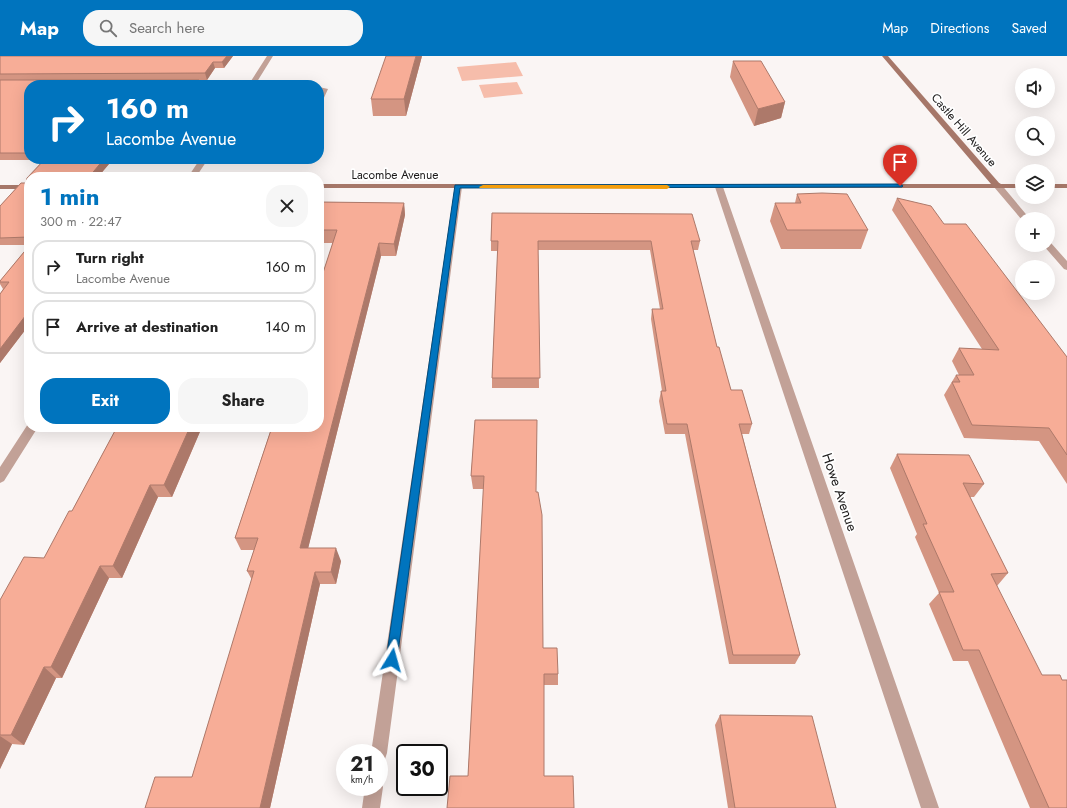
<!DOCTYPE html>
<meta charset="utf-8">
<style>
:root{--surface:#fff;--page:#f6f6f6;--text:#222;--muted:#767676;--line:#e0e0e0;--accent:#0074be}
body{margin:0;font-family:Jost,sans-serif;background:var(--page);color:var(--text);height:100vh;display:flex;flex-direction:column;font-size:15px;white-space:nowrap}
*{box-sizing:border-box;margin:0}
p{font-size:13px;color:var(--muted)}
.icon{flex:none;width:22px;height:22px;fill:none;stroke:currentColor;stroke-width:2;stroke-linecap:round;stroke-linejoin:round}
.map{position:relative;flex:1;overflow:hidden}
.details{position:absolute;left:24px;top:116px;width:300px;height:260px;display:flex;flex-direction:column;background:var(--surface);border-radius:16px;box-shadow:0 4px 16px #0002}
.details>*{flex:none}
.banner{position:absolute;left:24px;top:24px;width:300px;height:84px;border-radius:16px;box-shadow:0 4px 16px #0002;background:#0074be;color:#fff;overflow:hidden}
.fabs{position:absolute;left:1015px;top:12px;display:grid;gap:8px}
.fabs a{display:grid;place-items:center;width:40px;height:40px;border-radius:50%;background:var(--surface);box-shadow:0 4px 16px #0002;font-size:20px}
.speed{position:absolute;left:336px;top:688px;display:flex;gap:8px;font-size:20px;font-weight:700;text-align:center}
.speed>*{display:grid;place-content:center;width:52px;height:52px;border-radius:50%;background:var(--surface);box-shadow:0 4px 16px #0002;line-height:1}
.speed small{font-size:10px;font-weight:400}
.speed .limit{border:2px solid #111;border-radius:6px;background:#fff;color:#111}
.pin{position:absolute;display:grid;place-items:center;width:34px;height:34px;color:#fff;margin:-41px -17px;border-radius:50% 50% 50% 0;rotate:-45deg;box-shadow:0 0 4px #0007}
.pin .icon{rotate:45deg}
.me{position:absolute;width:44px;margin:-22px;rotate:8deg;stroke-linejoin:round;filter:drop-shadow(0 0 3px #0008)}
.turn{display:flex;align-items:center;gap:14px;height:84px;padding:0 16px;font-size:18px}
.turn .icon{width:52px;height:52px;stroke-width:2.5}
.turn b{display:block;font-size:28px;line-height:34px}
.round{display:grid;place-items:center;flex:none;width:42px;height:42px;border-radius:16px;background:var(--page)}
.overview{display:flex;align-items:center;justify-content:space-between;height:68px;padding:0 16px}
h1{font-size:24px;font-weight:700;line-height:30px;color:var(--accent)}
.primary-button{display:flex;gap:8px;margin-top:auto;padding:8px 16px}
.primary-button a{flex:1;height:46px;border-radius:16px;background:var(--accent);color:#fff;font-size:16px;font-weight:700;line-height:46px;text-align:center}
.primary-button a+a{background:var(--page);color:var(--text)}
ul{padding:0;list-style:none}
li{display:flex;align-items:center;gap:12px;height:54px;margin:0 8px 6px;padding:0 8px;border:2px solid var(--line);border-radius:16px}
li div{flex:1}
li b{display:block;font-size:15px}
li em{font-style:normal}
header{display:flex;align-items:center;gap:24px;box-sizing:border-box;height:56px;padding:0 20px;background:var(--accent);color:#fff}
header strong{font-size:19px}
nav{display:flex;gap:22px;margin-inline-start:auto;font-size:14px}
.search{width:280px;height:36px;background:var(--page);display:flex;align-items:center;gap:10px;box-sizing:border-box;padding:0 14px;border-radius:16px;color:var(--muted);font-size:15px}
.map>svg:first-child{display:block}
.green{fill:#f6bdab}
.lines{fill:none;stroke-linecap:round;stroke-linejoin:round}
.service{fill:#c2a197;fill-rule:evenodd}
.minor{fill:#c2a197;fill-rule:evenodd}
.tertiary{fill:#c2a197;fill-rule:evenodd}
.secondary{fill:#a67769;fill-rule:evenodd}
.wall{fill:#d49582}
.shaded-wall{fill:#ad796a}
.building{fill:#f7ad97;stroke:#ad796a}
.route{fill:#0074be;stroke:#004b7c}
.slow{fill:#f59e0b}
.labels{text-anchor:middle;stroke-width:3.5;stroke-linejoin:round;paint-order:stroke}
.far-street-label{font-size:12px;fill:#1e1c1c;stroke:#fff}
.street-label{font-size:14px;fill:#1e1c1c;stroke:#fff}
</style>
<header>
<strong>Map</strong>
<div class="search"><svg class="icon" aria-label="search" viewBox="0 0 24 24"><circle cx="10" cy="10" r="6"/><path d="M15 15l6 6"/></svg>Search here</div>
<nav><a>Map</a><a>Directions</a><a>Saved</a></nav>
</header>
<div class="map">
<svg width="1067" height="752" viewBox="0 0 1067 752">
<rect width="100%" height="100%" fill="#faf5f4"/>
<!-- green -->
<path class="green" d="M516 6 523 20 462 25 457 11Z
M517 26 523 38 484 42 479 29Z"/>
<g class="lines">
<!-- service -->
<path class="service" d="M319 31 328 33 322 46 319 48 321 35H319Z"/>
<!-- minor -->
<path class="minor" d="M267 0H273L255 29H185L182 27 185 25H251Z
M200 103H208L196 121H188Z
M455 129H458L462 131 387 697 385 703 379 705V697H371Z
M716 129H719L723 131 939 752H921L715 131Z
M28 368 29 371H38L4 425 0 427V411Z
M379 724 383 731 380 752H362L365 731H379Z"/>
<!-- tertiary -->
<path class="tertiary" d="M994 127H1000L1030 163 1022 164 994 131Z
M1048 186 1051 187 1067 205V214L1064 213 1043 189H1048Z"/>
<!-- secondary -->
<path class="secondary" d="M882 0H888L1000 128H1022V132H319V128H991Z
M1048 128H1067V132H1048Z
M0 129H29V133H0Z"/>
</g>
<!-- wall -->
<path class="wall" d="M0 0H233L224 12H215L207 24H0Z
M422 0 406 60H373L371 43Z
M733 5 785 46 781 62 754 70 730 21Z
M0 24H199L201 29H29V103H148L144 108H109L98 121H29V189H0V150L21 127H26L27 122 44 104H0Z
M797 138 868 174 861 193H781L770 165 775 147H795Z
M897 142 944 168 1067 301V428L1039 385 964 382 944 339 956 319H959L952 305 959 292 982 293 892 154Z
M319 146 404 147 405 159 396 200H381L308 492 341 505 336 528H320L270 752H145L192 721 252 524 247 515 254 494H241L235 482 333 187H319Z
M492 157 700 185 698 194H693L717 291 731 334 752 368 749 378H742L800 599 795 608H729L685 378H665L659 345 661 335H662L651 263 652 253H660L650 194H538L539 332H492V322L498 195H491V185Z
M29 190V269L0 307V238L3 233 0 228V225Z
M475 364 536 436 543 592 558 618V629H544L468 720 484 433H473L471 420Z
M117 371H202L172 441H158L122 522H109L62 622H56L24 689 12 688 0 713V544L44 502 72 455Z
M897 398 984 428 974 441H970L1008 517 997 530 1067 752H1030L968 605H953L929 548 939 537 915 481 917 478 890 412Z
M720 659 836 752H728L715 669Z"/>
<!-- shaded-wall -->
<path class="shaded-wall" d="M227 0H233L224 12 222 6Z
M416 0H422L406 60 404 43Z
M213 6 215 12 207 24 205 17Z
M199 24 201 29H196Z
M785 46 781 62 754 70 758 53Z
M104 103H107L109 108 98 121H89Z
M142 103H148L144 108Z
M404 147 405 159 396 200 394 188Z
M379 187 381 200 305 505 300 492Z
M29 255V269L0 307V293Z
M190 371H202L172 441 164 429Z
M150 429 158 441 122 522 113 510Z
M336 492 341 505 336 528 331 516Z
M100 510 109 522 62 622 51 611Z
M315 516 320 528 270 752H260Z
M44 611 56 622 24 689 11 679Z
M0 680 12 688 0 713Z"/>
<!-- building -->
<path class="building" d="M0 0H227L222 6H213L205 17 0 18Z
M386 0H416L404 43H371Z
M733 5H761L785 46 758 53Z
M0 24H199L196 29H29V97H0Z
M45 103H104L89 121H29V181L0 182V150L21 127H26L27 122Z
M822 137 847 138 868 174H787L775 147H801L797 138Z
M897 142 931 150 944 168H966L1067 301V399L1049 372 972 369 952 326H960L956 319H974L959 292 999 294Z
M319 146 404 147 394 188 379 187 300 492H336L331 516H315L260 752H145L155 721H192L254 515H247L258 482H235L272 371H319V229L337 174H319Z
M492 157 692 158 700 185H691L717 291H719L731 334H742L752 368H739L800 599H733L687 368H667L661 335H666L652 253H663L651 185H538L540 322H492L498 185H491Z
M29 190V255L0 293V238L9 226H0V225Z
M475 364H537L536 436H538L542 459 543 592H557L558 618H544V720H573L574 752H447L450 720H468L484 420H471Z
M117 371H190L164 429H150L113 510H100L51 611H44L11 679H0V544L24 501 44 502 69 455H72Z
M897 398 969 399 984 428 963 427 1008 517 991 518 1042 619H1060L1062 624H1067V752H1049L979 594H963L939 536H954L923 468H927Z
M720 659 812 660 836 752H735Z"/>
<!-- route -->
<path class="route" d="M900 128 903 130 902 131 460 132 397 604 396 608 392 609 387 608 386 604 455 129Z"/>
<!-- slow -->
<path class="slow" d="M483 129H667L670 131 667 133 480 132 479 131Z"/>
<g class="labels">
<!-- far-street labels -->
<g class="far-street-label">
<text transform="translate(964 74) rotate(49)" y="4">Castle Hill Avenue</text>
<text x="395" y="123">Lacombe Avenue</text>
</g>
<!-- street labels -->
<g class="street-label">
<text transform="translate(840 436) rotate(71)" y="5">Howe Avenue</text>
</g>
</g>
</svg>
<div class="fabs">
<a><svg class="icon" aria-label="sound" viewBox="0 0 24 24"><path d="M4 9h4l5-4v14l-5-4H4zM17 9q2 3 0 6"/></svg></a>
<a><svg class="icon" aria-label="search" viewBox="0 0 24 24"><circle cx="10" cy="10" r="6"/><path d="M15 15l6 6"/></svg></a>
<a><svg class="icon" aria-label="layers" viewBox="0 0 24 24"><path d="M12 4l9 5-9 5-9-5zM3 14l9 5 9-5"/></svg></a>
<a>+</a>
<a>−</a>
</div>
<div class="speed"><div>21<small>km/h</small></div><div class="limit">30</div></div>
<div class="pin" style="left:900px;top:130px;background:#d93025"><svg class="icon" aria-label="arrive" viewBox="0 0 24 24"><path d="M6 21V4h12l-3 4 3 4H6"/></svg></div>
<svg class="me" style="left:392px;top:604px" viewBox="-20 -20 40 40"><path d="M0-17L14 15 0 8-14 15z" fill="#0074be" stroke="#fff" stroke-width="4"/></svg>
<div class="banner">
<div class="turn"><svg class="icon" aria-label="right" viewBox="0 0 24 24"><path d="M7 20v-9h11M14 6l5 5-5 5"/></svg><div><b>160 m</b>Lacombe Avenue</div></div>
</div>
<section class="details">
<div class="overview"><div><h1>1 min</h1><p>300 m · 22:47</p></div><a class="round"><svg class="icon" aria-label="close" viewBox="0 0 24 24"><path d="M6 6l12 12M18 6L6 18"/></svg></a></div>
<ul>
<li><svg class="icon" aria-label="right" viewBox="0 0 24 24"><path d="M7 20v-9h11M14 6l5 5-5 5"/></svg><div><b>Turn right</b><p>Lacombe Avenue</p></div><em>160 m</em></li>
<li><svg class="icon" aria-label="arrive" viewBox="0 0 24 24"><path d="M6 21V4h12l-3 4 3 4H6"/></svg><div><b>Arrive at destination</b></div><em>140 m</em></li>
</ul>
<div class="primary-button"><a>Exit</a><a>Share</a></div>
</section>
</div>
